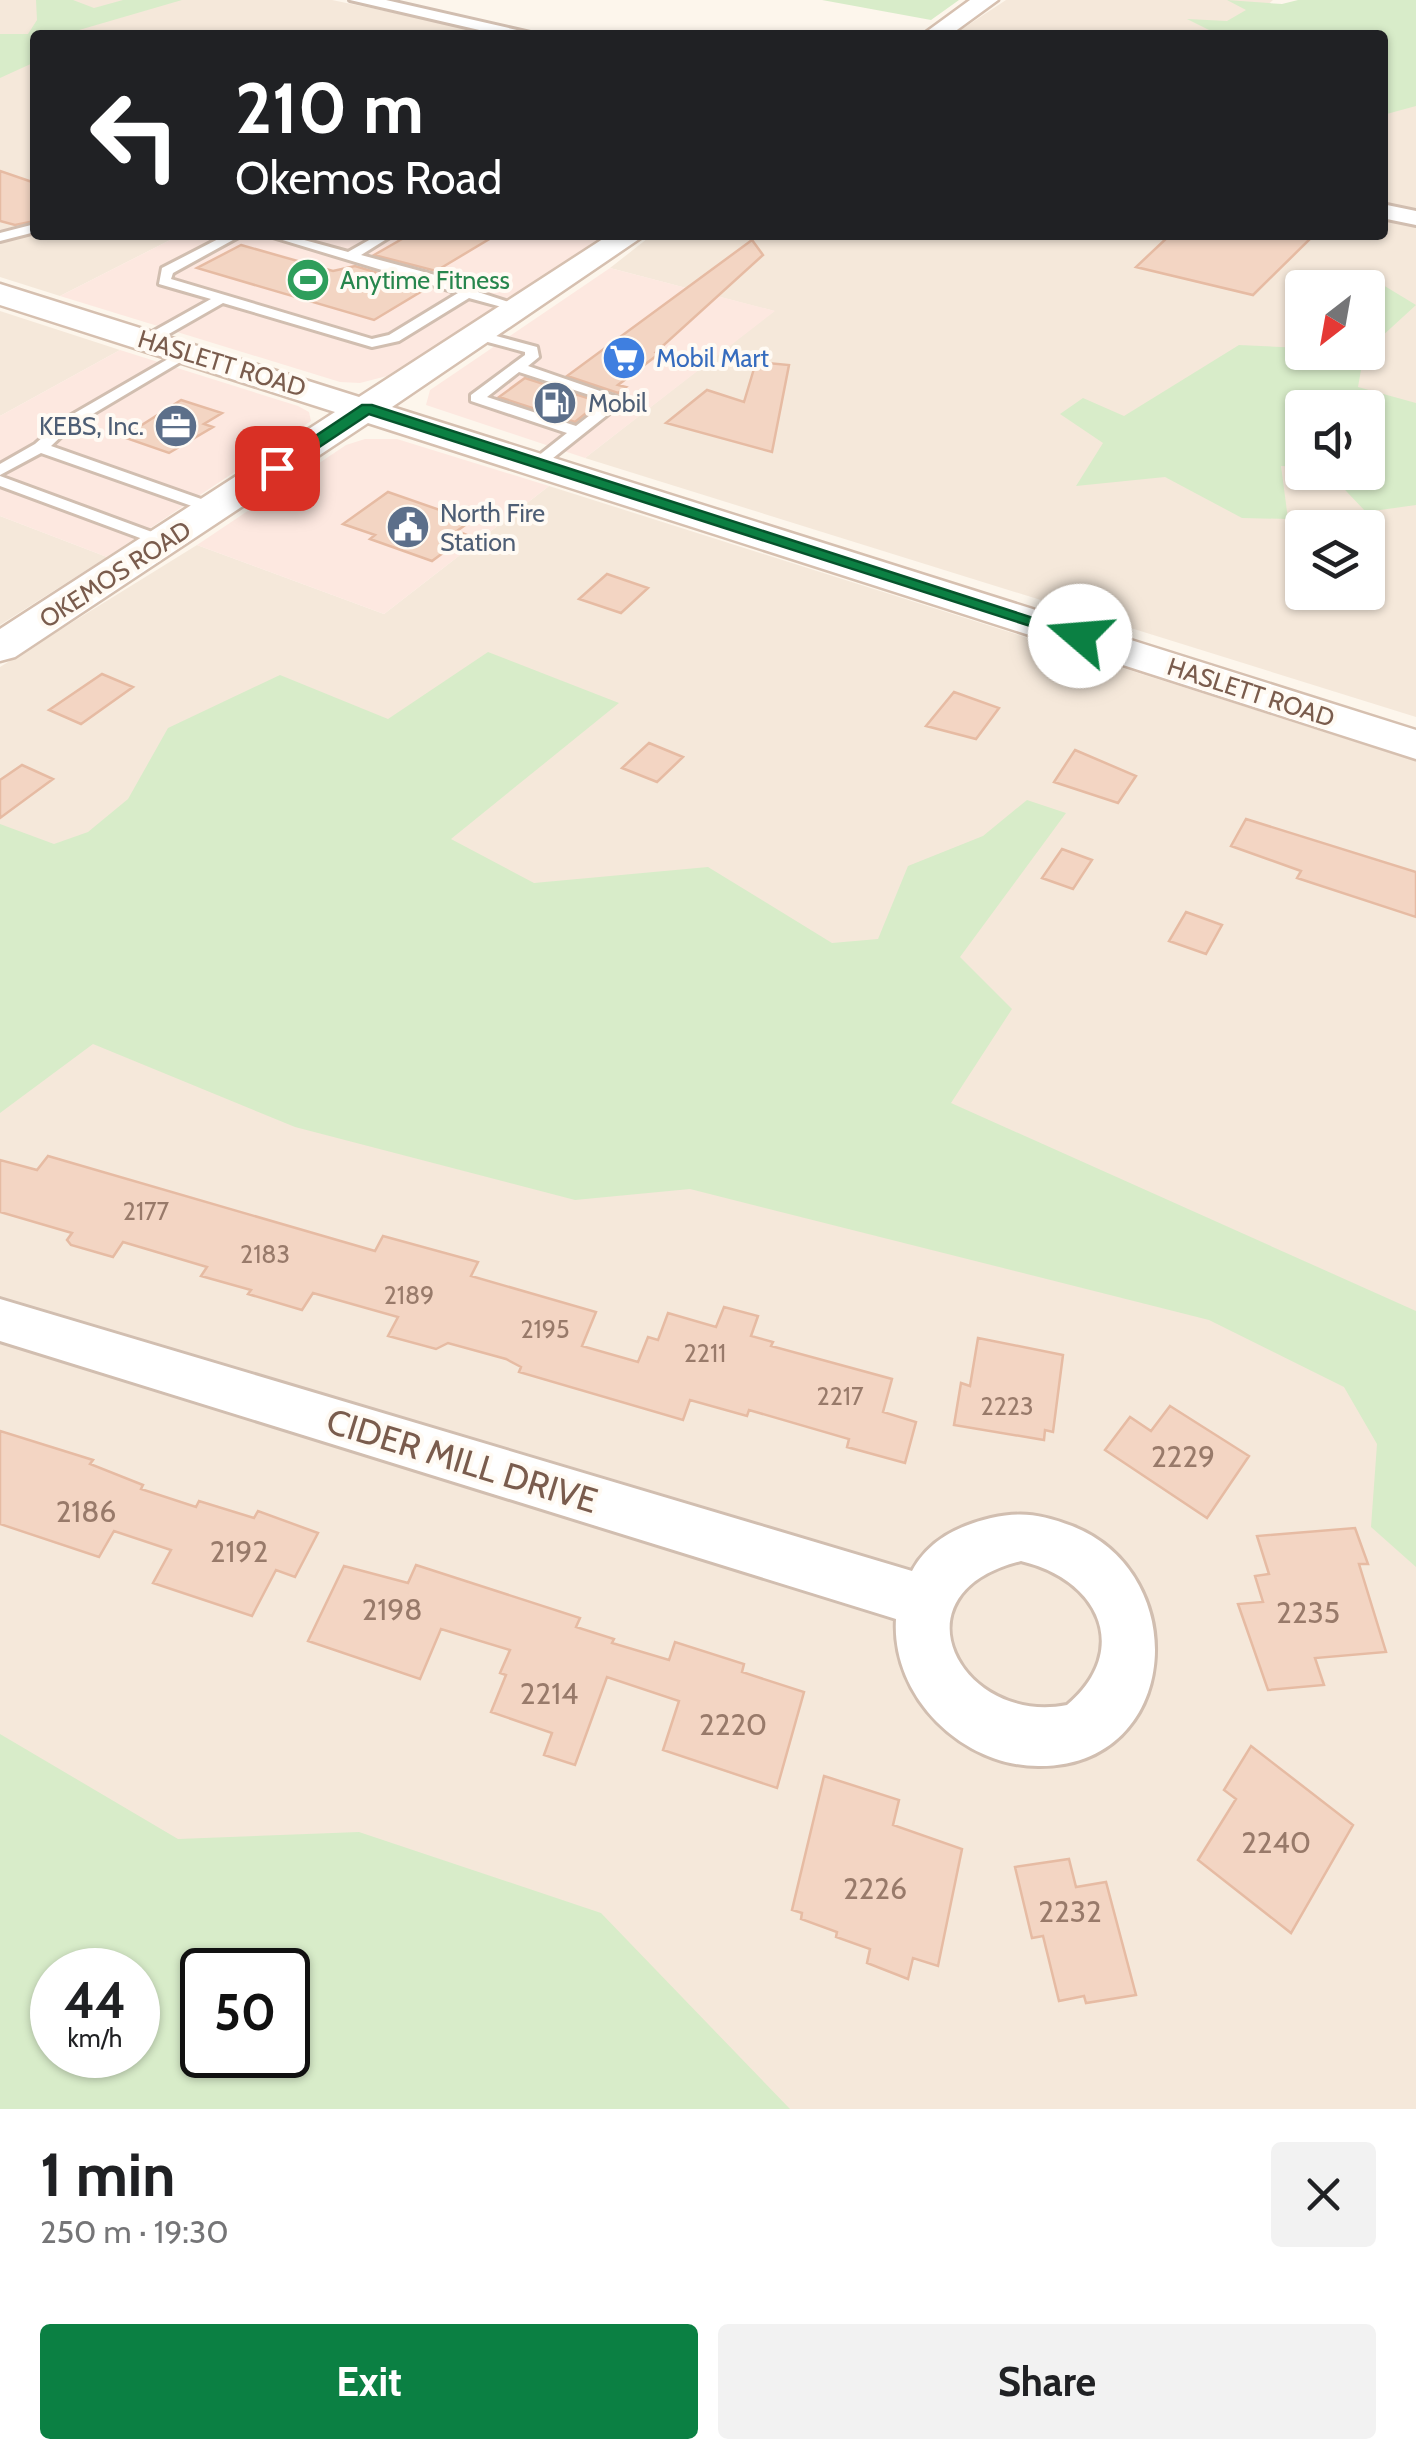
<!DOCTYPE html>
<meta charset="utf-8">
<style>
:root{--surface:#fff;--page:#f2f2f2;--text:#202124;--muted:#757577;--accent:#0b8043}
body{margin:0;font-family:Cabin,sans-serif;background:var(--page);color:var(--text);height:100vh;display:flex;flex-direction:column;font-size:38px;white-space:nowrap}
*{box-sizing:border-box;margin:0}
p{font-size:32px;color:var(--muted)}
.icon{flex:none;width:55px;height:55px;fill:none;stroke:currentColor;stroke-width:2;stroke-linecap:round;stroke-linejoin:round}
.map{position:relative;height:2109px;overflow:hidden}
.sheet{display:flex;flex-direction:column;background:var(--surface);flex:1}
.sheet>*{flex:none}
.top-card{position:absolute;left:30px;top:30px;width:1358px;height:210px;border-radius:10px;box-shadow:0 2px 8px #0004;background:#202124;color:#fff;overflow:hidden}
.needle{width:65px;rotate:211deg}
.buttons{position:absolute;left:1285px;top:270px;display:grid;gap:20px}
.buttons a{display:grid;place-items:center;width:100px;height:100px;border-radius:10px;background:var(--surface);box-shadow:0 2px 8px #0004;font-size:50px}
.speed{position:absolute;left:30px;top:1948px;display:flex;gap:20px;font-size:50px;font-weight:700;text-align:center}
.speed>*{display:grid;place-content:center;width:130px;height:130px;border-radius:50%;background:var(--surface);box-shadow:0 2px 8px #0004;line-height:1}
.speed small{font-size:25px;font-weight:400}
.speed .limit{border:5px solid #111;border-radius:15px;background:#fff;color:#111}
.pin{position:absolute;display:grid;place-items:center;width:85px;height:85px;color:#fff;margin:-42px;border-radius:20px;box-shadow:0 5px 15px #0006}
.me{position:absolute;width:110px;margin:-55px;rotate:288deg;stroke-linejoin:round;filter:drop-shadow(0 0 8px #0008)}
.turn{display:flex;align-items:center;gap:35px;height:210px;padding:0 40px;font-size:45px}
.turn .icon{width:130px;height:130px;stroke-width:2.5}
.turn b{display:block;font-size:70px;line-height:85px}
.round{display:grid;place-items:center;flex:none;width:105px;height:105px;border-radius:10px;background:var(--page)}
.overview{display:flex;align-items:center;justify-content:space-between;height:170px;padding:0 40px}
h1{font-size:60px;font-weight:700;line-height:75px}
.primary-button{display:flex;gap:20px;margin-top:auto;padding:20px 40px}
.primary-button a{flex:1;height:115px;border-radius:10px;background:var(--accent);color:#fff;font-size:40px;font-weight:700;line-height:115px;text-align:center}
.primary-button a+a{background:var(--page);color:var(--text)}
.map>svg:first-child{display:block}
.residential{fill:#f5e8da;fill-rule:evenodd}
.commercial{fill:#fde8e0}
.green{fill:#d8ecc9;fill-rule:evenodd}
.building{fill:#f3d5c3;stroke:#e6bba3;stroke-width:2.5}
.lines{fill:none;stroke-linecap:round;stroke-linejoin:round}
.lane-casing{stroke:#d1beb0;stroke-width:6}
.street-casing{stroke:#d1beb0;stroke-width:6}
.secondary-casing{stroke:#d6c0b0;stroke-width:5}
.lane{fill:#fff;fill-rule:evenodd}
.street{fill:#fff;fill-rule:evenodd}
.secondary{fill:#fff;fill-rule:evenodd}
.route{fill:#0b8043;stroke:#07532c;stroke-width:2.5}
.labels{text-anchor:middle;stroke-width:8;stroke-linejoin:round;paint-order:stroke}
.far-leisure-label{font-size:25px;fill:#27864d;stroke:#fffaf3;text-anchor:start}
.far-shop-label{font-size:25px;fill:#366cbe;stroke:#fffaf3;text-anchor:start}
.far-street-label{font-size:25px;fill:#7a5c4d;stroke:#fffaf3}
.far-service-label{font-size:25px;fill:#4e5e75;stroke:#fffaf3;text-anchor:start}
.number-label{font-size:25px;fill:#987a6a}
.near-number-label{font-size:30px;fill:#987a6a}
.near-street-label{font-size:35px;fill:#7a5c4d;stroke:#fffaf3}
</style>
<div class="map">
<svg width="1416" height="2109" viewBox="0 0 1416 2109">
<rect width="100%" height="100%" fill="#fdf6ec"/>
<!-- residential -->
<path class="residential" d="M0 0H332L501 35H35V235H180L60 296 0 277Z
M1006 0H1273L1246 24 1304 35H953Z
M1383 49 1416 55V717L585 458 774 311 610 268 652 235H1382ZM1302 288H1368V352H1302ZM1302 408H1368V472H1302ZM1302 528H1368V592H1302Z
M0 311 120 350 0 416Z
M549 486 1416 761V2109H427L288 1970 0 1792V667L197 545 384 614Z
M0 516 107 557 0 625Z"/>
<!-- commercial -->
<path class="commercial" d="M180 235H617L387 376 360 383 340 382 60 296Z
M610 268 775 311 585 458 426 405 430 390Z
M120 350 298 406 309 412 311 421 107 557 0 516V416Z
M365 439H397L549 486 384 614 197 545 346 445Z"/>
<!-- green -->
<path class="green" d="M36 0H73L94 8 123 0H182L62 35H35V62L0 78V34H28L37 20Z
M822 0H959L931 20Z
M1227 0 1282 4 1298 0H1416V106L1383 115 1382 35H1219L1187 19 1227 21 1246 10Z
M1383 285 1416 305 1368 349V288L1362 287Z
M1239 345 1302 348V352L1364 353 1358 387 1416 403V505L1366 512 1329 473 1368 472V408H1302V467L1281 466 1288 519 1242 518 1165 477 1076 486 1103 443 1060 414 1083 398 1124 416Z
M488 652 619 703 451 839 534 883 708 867 832 943 878 939 908 866 983 836 1027 800 1066 813 960 957 1012 1009 951 1103 1416 1311V1567L1371 1527 1377 1444 1344 1387 1209 1320 690 1189 575 1200 295 1127 93 1044 0 1113V824L54 844 88 832 128 799 168 728 280 675 388 719Z
M0 1734 178 1839 359 1832 601 1913 790 2109H0ZM52 1970H138V2055H52ZM202 1970H288V2055H202Z"/>
<!-- building -->
<path class="building" d="M0 171 35 183V221L15 225 0 221Z
M409 235H496L436 271 374 255Z
M1170 235H1314L1253 295 1136 267Z
M752 240 763 255 656 352 660 353 618 385 626 387 618 393 567 376Z
M241 245 333 271 355 266 415 284 409 287 422 291 374 320 197 268Z
M756 362 789 365 772 452 666 423 707 390 744 402Z
M525 378 600 402 575 422 499 397Z
M181 400 222 413 204 424 213 427 169 453 123 437Z
M388 492 457 516 454 518 468 523 457 531 467 535 432 561 370 539 375 535 343 524Z
M607 574 648 588 621 613 579 599Z
M102 674 133 687 81 724 49 710Z
M954 692 999 708 976 739 926 726Z
M649 743 683 757 657 782 622 768Z
M1075 750 1136 776 1118 803 1054 782Z
M22 765 53 779 0 818V780Z
M1246 819 1416 872V917L1297 878 1301 871 1231 846Z
M1062 849 1092 860 1073 889 1042 878Z
M1186 912 1222 925 1206 954 1169 941Z
M48 1156 375 1251 383 1236 478 1262 471 1276 596 1312 582 1346 638 1362 648 1337 658 1340 668 1313 716 1327 724 1307 758 1316 751 1336 773 1342 771 1346 892 1379 883 1412 916 1422 905 1463 847 1447 849 1439 749 1410 747 1416 690 1400 683 1420 519 1372 521 1367 506 1359 448 1343 436 1349 388 1336 398 1317 313 1293 302 1310 248 1294 251 1290 201 1276 207 1267 123 1242 113 1257 71 1245 67 1240 72 1233 0 1212V1160L37 1170Z
M978 1338 1063 1355 1053 1432 1045 1430 1044 1440 954 1425 961 1383 970 1386Z
M1170 1406 1249 1456 1207 1518 1105 1450 1130 1417 1151 1431Z
M0 1431 93 1460 90 1464 143 1485 141 1489 196 1507 199 1501 254 1518 258 1511 318 1533 295 1577 276 1570 252 1616 153 1583 171 1550 114 1531 99 1557 0 1524Z
M1355 1528 1368 1564H1359L1386 1652 1315 1658 1324 1685 1268 1690 1238 1604 1263 1602 1255 1576 1269 1574 1257 1536Z
M416 1565 580 1618 576 1627 614 1639 612 1643 669 1660 675 1642 744 1664 742 1672 804 1692 777 1788 663 1750 679 1701 607 1677 575 1765 544 1755 552 1733 491 1712 506 1675 500 1673 510 1650 441 1629 420 1679 308 1641 344 1566 408 1583Z
M1251 1746 1353 1825 1291 1933 1198 1860 1236 1799 1224 1790Z
M824 1776 899 1800 893 1825 962 1849 938 1966 913 1958 908 1979 867 1963 870 1949 836 1937 837 1932 801 1919 802 1913 792 1910Z
M1069 1859 1076 1887 1106 1882 1136 1995 1086 2003 1084 1996 1059 2001 1043 1936 1032 1938 1015 1867Z"/>
<g class="lines">
<!-- lane casing -->
<g class="lane-casing">
<path id="lane" d="M35 224V232L0 241V233Z
M226 235H242L173 273 171 279 372 339 389 335 458 293 266 235H286L348 252 378 235H393L361 255 461 282 472 290 527 308 520 312 469 298 399 341 372 347 223 303 153 343H143V337L211 299 159 284 162 268Z
M478 331 537 347 539 357 528 366 626 400 543 466H533V460L567 433 471 401V395L525 355V352L473 338 471 335ZM519 372 608 401 576 426 487 397Z
M187 348 194 352 192 355 71 427 51 446 221 506V512H209L41 453 0 475V464L35 444 61 421Z
M0 476 171 539 173 542 159 545 0 486Z"/>
</g>
<!-- street casing -->
<g class="street-casing">
<path id="street" d="M350 0H386L539 35H501Z
M1382 204 1416 211V225L1382 218Z
M0 1299 912 1571C929 1540 958 1526 991 1518 1023 1511 1042 1515 1072 1526 1194 1574 1180 1766 1040 1766 963 1767 891 1697 896 1619L0 1341ZM1021 1561C1098 1579 1133 1649 1067 1705 963 1726 888 1594 1021 1561Z"/>
</g>
<!-- secondary casing -->
<g class="secondary-casing">
<path id="secondary" d="M970 0H998L950 35H922Z
M609 235H645L392 407 1416 730V759L368 423 15 657 0 661V629L335 412 0 305V284L359 397Z"/>
</g>
<!-- lane -->
<use href="#lane" class="lane"/>
<!-- street -->
<use href="#street" class="street"/>
<!-- secondary -->
<use href="#secondary" class="secondary"/>
</g>
<!-- route -->
<path class="route" d="M362 405H372L1089 636 1074 640 369 414 283 471H272V465Z"/>
<!-- icons -->
<defs>
<g id="stadium-disc" transform="scale(2.25)"><circle r="9.5" fill="#2e9e5b" stroke="#fffaf3"/><path d="M0-5a6.5 5 0 1 0 0 10a6.5 5 0 1 0 0-10ZM-3.5-1.8h7v3.6h-7Z" fill="#fff"/></g>
<g id="supermarket-disc" transform="scale(2.25)"><circle r="9.5" fill="#3f7fe0" stroke="#fffaf3"/><path d="M-6-5.5h2.5l.6 2H6L4.5 2H-2.5L-4.4-4H-6ZM-1.5 3.2a1.3 1.3 0 1 0 .1 0ZM3 3.2a1.3 1.3 0 1 0 .1 0Z" fill="#fff"/></g>
<g id="fuel-disc" transform="scale(2.25)"><circle r="9.5" fill="#5c6f8a" stroke="#fffaf3"/><path d="M-5.5-6h7V0h2V4h1.3V-2.5L3-4.5l.8-.8L6-3V5H2.5V1h-1V6h-7ZM-4.2-4.7v3.2H.2V-4.7Z" fill="#fff"/></g>
<g id="office-disc" transform="scale(2.25)"><circle r="9.5" fill="#5c6f8a" stroke="#fffaf3"/><path d="M-6-3h4V-5.5h4V-3h4V5H-6ZM-1-4.5V-3h2v-1.5ZM-6 0V1H6V0Z" fill="#fff"/></g>
<g id="civic-disc" transform="scale(2.25)"><circle r="9.5" fill="#5c6f8a" stroke="#fffaf3"/><path d="M-.6-6.5H3V-4.5H.6V-3L4-1V1h2V6H-6V1h2V-1L-.6-3ZM-1.2 2.5V6h2.4V2.5Z" fill="#fff"/></g>
</defs>
<g fill-rule="evenodd">
<use href="#stadium-disc" x="308" y="280"/>
<use href="#supermarket-disc" x="624" y="358"/>
<use href="#fuel-disc" x="555" y="403"/>
<use href="#office-disc" x="176" y="426"/>
<use href="#civic-disc" x="408" y="527"/>
</g>
<g class="labels">
<!-- far-leisure labels -->
<g class="far-leisure-label">
<text x="340" y="289">Anytime Fitness</text>
</g>
<!-- far-shop labels -->
<g class="far-shop-label">
<text x="656" y="367">Mobil Mart</text>
</g>
<!-- far-street labels -->
<g class="far-street-label">
<text transform="translate(222 363) rotate(17)" y="9">HASLETT ROAD</text>
<text transform="translate(115 574) rotate(-33)" y="9">OKEMOS ROAD</text>
<text transform="translate(1251 692) rotate(18)" y="9">HASLETT ROAD</text>
</g>
<!-- far-service labels -->
<g class="far-service-label">
<text x="588" y="412">Mobil</text>
<text x="144" y="435" text-anchor="end">KEBS, Inc.</text>
<text x="440" y="522">North Fire<tspan x="440" dy="29">Station</tspan></text>
</g>
<!-- number labels -->
<g class="number-label">
<text x="146" y="1220">2177</text>
<text x="265" y="1263">2183</text>
<text x="409" y="1304">2189</text>
<text x="545" y="1338">2195</text>
<text x="705" y="1362">2211</text>
<text x="840" y="1405">2217</text>
<text x="1007" y="1415">2223</text>
</g>
<!-- near-number labels -->
<g class="near-number-label">
<text x="1183" y="1467">2229</text>
<text x="86" y="1522">2186</text>
<text x="239" y="1562">2192</text>
<text x="392" y="1620">2198</text>
<text x="1308" y="1623">2235</text>
<text x="549" y="1704">2214</text>
<text x="733" y="1735">2220</text>
<text x="1276" y="1853">2240</text>
<text x="875" y="1899">2226</text>
<text x="1070" y="1922">2232</text>
</g>
<!-- near-street labels -->
<g class="near-street-label">
<text transform="translate(462 1461) rotate(17)" y="12">CIDER MILL DRIVE</text>
</g>
</g>
</svg>
<div class="buttons">
<a><svg class="needle" viewBox="-14 -14 28 28"><path d="M0-13l5 13h-10z" fill="#e53935"/><path d="M0 13l5-13h-10z" fill="#757577"/></svg></a>
<a><svg class="icon" aria-label="sound" viewBox="0 0 24 24"><path d="M4 9h4l5-4v14l-5-4H4zM17 9q2 3 0 6"/></svg></a>
<a><svg class="icon" aria-label="layers" viewBox="0 0 24 24"><path d="M12 4l9 5-9 5-9-5zM3 14l9 5 9-5"/></svg></a>
</div>
<div class="speed"><div>44<small>km/h</small></div><div class="limit">50</div></div>
<div class="pin" style="left:277px;top:468px;background:#d93025"><svg class="icon" aria-label="arrive" viewBox="0 0 24 24"><path d="M6 21V4h12l-3 4 3 4H6"/></svg></div>
<svg class="me" style="left:1080px;top:636px" viewBox="-20 -20 40 40"><circle r="19" fill="#fff"/><path d="M0-13L10 11 0 6-10 11z" fill="#0b8043"/></svg>
<div class="top-card">
<div class="turn"><svg class="icon" aria-label="left" viewBox="0 0 24 24"><path d="M17 20v-9H6M10 6l-5 5 5 5"/></svg><div><b>210 m</b>Okemos Road</div></div>
</div>
</div>
<section class="sheet">
<div class="overview"><div><h1>1 min</h1><p>250 m · 19:30</p></div><a class="round"><svg class="icon" aria-label="close" viewBox="0 0 24 24"><path d="M6 6l12 12M18 6L6 18"/></svg></a></div>
<div class="primary-button"><a>Exit</a><a>Share</a></div>
</section>
